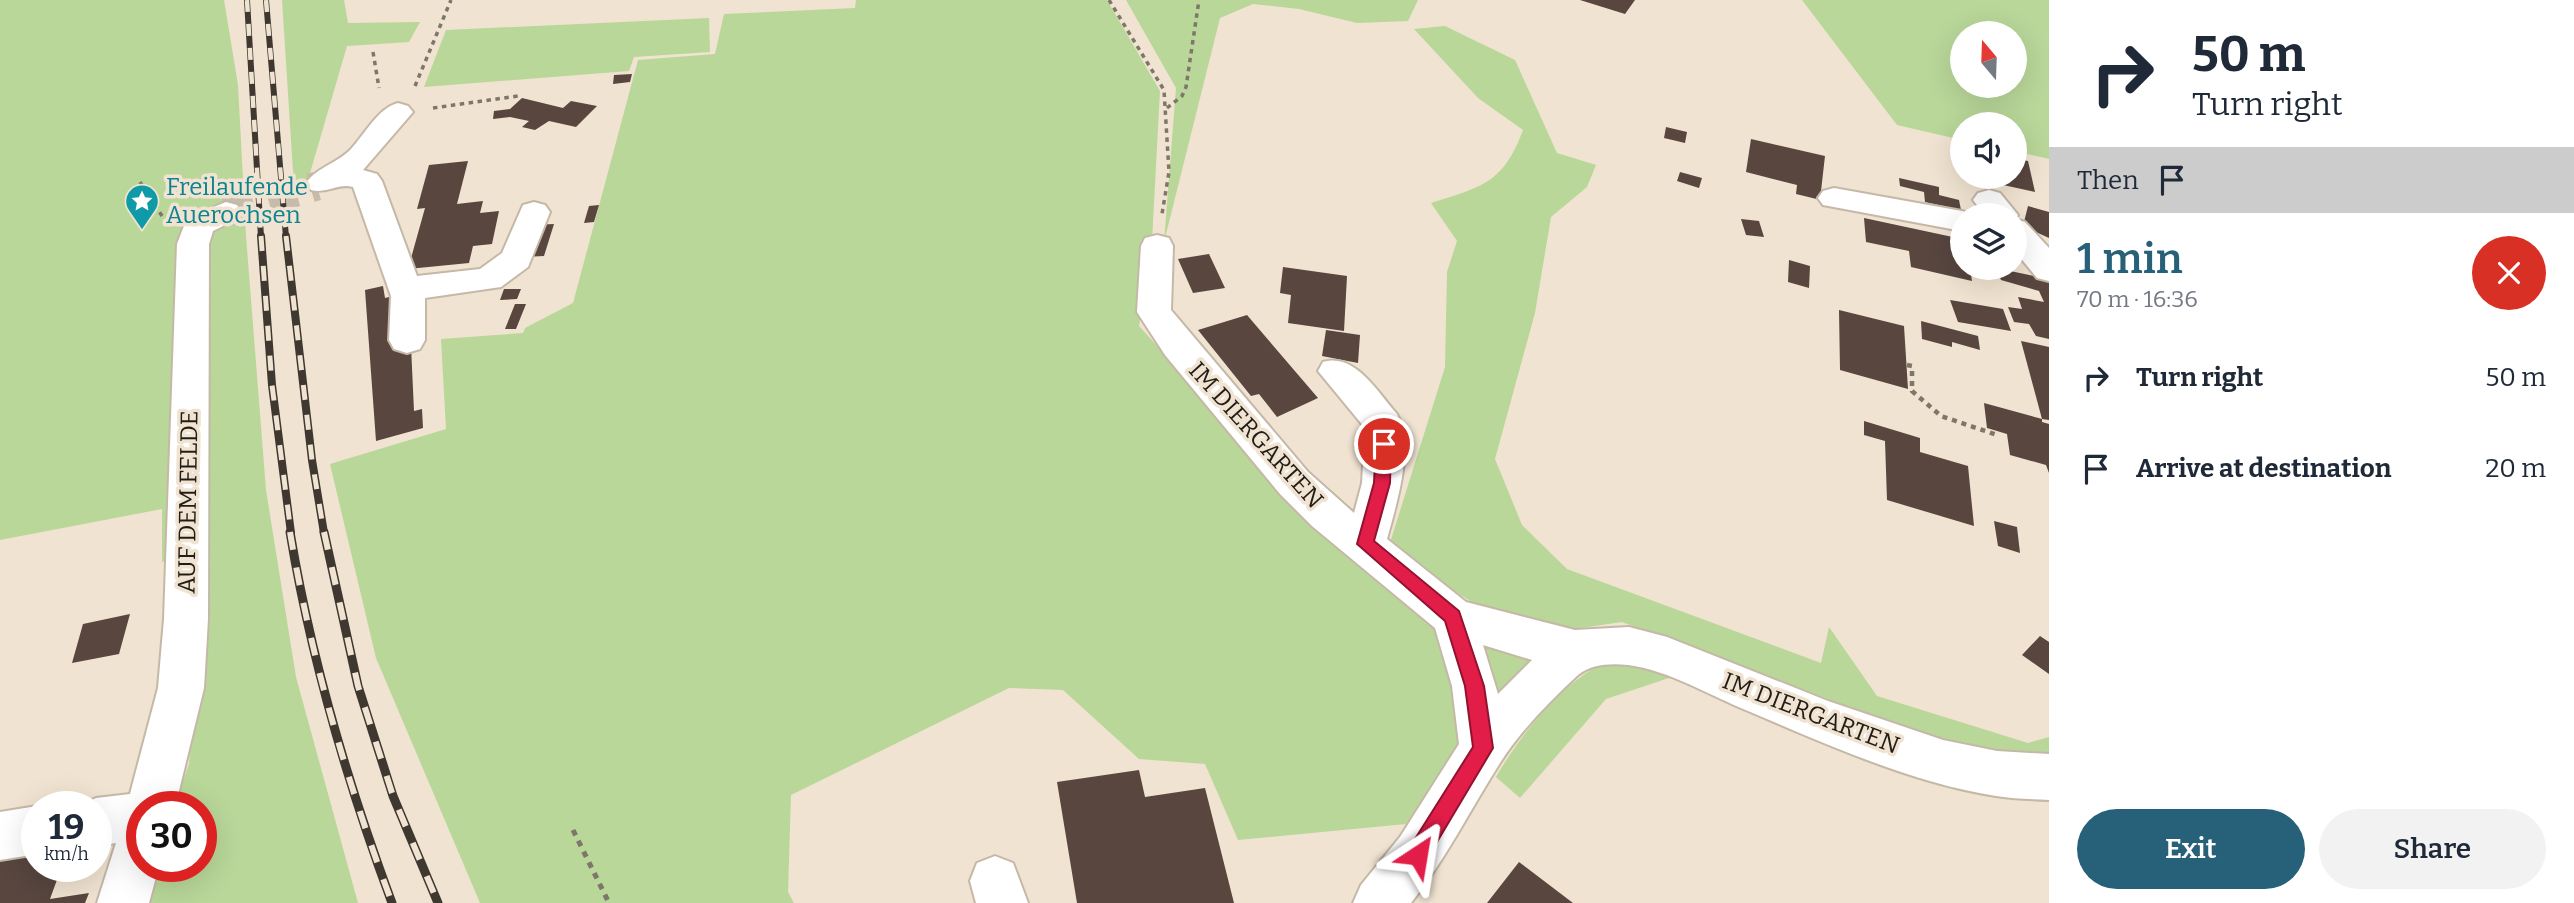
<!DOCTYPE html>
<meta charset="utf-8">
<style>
:root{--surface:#fff;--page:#f2f2f3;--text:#1f2937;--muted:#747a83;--accent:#266079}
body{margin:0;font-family:Bitter,serif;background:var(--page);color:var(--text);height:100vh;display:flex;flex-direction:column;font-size:26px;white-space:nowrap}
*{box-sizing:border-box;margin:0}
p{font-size:23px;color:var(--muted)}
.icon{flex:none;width:38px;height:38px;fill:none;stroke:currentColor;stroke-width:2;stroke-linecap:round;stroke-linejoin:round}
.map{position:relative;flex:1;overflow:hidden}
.drawer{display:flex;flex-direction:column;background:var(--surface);width:525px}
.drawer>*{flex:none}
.hud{background:#fff;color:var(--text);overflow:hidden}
.needle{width:46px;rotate:341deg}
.controls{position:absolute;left:1950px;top:21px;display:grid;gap:14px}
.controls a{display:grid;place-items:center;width:77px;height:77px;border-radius:50%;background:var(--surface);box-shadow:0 7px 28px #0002;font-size:35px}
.speed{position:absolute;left:21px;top:791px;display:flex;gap:14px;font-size:35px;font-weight:700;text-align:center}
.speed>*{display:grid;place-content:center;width:91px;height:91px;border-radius:50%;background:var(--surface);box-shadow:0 7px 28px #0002;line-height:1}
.speed small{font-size:18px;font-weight:400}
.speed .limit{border:10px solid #d22;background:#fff;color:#111}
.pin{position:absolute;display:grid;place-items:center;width:60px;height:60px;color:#fff;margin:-30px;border:4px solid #fff;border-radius:50%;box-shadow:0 2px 7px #0007}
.me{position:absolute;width:77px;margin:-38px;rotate:33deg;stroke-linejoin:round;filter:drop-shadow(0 0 5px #0008)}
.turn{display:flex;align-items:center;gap:24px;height:147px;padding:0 28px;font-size:32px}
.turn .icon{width:91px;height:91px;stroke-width:2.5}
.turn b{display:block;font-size:49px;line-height:60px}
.then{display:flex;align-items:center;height:66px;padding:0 28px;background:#0003;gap:14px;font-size:26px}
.round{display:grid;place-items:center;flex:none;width:74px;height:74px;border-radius:37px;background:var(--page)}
.head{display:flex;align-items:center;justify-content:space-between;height:119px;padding:0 28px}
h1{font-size:42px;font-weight:600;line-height:52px;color:var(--accent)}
.button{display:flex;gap:14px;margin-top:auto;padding:14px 28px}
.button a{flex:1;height:80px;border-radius:42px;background:var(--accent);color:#fff;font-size:28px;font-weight:600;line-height:80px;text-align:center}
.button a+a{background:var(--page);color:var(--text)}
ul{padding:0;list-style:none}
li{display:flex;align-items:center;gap:21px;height:91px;padding:0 28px}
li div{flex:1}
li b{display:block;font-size:26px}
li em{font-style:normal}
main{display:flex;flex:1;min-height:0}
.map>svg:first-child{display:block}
.green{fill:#b9d799;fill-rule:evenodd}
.building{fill:#58463f}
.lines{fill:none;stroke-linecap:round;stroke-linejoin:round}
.minor-tunnel{stroke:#c7bbac;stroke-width:29;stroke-dasharray:29 15;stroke-linecap:butt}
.minor-casing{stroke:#c5b8a7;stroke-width:4}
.path-far2{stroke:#7f766a;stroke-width:3.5;stroke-dasharray:4.5 4.5;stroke-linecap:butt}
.path-far1{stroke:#7f766a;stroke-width:4.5;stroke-dasharray:5 5;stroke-linecap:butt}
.path{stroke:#7f766a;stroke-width:5;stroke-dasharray:6 6;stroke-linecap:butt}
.minor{fill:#fff;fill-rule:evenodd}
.rail-far2-casing{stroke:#3e3830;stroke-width:6}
.rail-far1-casing{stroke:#3e3830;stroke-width:8}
.rail-casing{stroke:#3e3830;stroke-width:9}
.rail-far2{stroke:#f0e3d1;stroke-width:4.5;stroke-dasharray:12;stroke-linecap:butt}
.rail-far1{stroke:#f0e3d1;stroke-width:5;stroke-dasharray:15;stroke-linecap:butt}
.rail{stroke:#f0e3d1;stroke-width:6;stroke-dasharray:18;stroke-linecap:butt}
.route{fill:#e11d48;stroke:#92132f;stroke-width:2}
.labels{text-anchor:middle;stroke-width:7;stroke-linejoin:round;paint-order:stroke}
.culture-label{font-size:24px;fill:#0d838f;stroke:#f0e3d1;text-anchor:start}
.street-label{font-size:24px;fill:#211c16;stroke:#f0e3d1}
</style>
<main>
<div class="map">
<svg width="2049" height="903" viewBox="0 0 2049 903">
<rect width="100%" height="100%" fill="#f0e3d1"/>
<!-- green -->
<path class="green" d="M0 0H224L238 85 246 236 266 490 296 677 358 903H138L151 866H201V807H173L189 764 202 551 162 562V509L0 540Z
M282 0H344L348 23 420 22 409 42 347 46 308 180 294 187Z
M856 0H1107L1160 91 1152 241 1139 326 1263 462 1439 623 1459 699 1458 745 1406 824 1238 840 1205 764 1139 759 1063 690 1009 688 791 795 788 892 794 903H480L376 658 330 464 446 429 441 339 523 333 525 328 573 303 638 60 715 54 724 14 855 8Z
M1126 0H1418L1408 21 1357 23 1299 9 1253 4 1220 18 1164 242 1176 88Z
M1802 0H2049V159L2014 151V124H1962V140L1897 125ZM2014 33V86H1962V33Z
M709 18 710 52 634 57 629 71 424 87 446 30Z
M1445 26 1515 60 1557 153 1596 165 1587 187 1551 217 1535 313 1495 459 1522 525 1567 569 1821 663 1829 627 1877 696 2028 743 2049 737V752L2018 756 1957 747 1622 622 1560 631 1505 623 1388 549 1445 367 1447 272 1457 241 1431 203C1481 187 1503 184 1523 130L1478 98 1414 29Z
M1472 633 1550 653 1488 705Z
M1610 660 1649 665 1675 676 1606 699 1520 798 1496 777C1521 734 1563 680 1610 660Z"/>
<!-- building -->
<path class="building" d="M1580 0H1635L1625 14Z
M632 74 630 82 613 84 614 75Z
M522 98 563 108 571 101 597 106 576 127 549 121 535 130 522 127 529 121 510 117 493 119 494 111 510 109Z
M1666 127 1687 132 1685 143 1664 138Z
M1751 139 1825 156 1821 191 1834 194 1833 203 1796 194 1797 185 1746 172Z
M2014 158 2028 161 2035 192 1976 179V177H2014Z
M468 161 457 204 483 201 480 213 499 211 492 244 473 246 469 263 408 269 425 208 417 209 429 165Z
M1680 172 1702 178 1699 188 1677 181Z
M1899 178 1939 187V195L1959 200 1961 210 1925 202 1924 192 1900 186Z
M599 205 594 222 584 223 589 206Z
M2028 206 2049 212V238L2023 226Z
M1864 218 1962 239V268H1970L1972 281 1911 267 1909 251 1866 242Z
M1741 219 1759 221 1764 237 1746 235Z
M554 224 544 256 523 257 533 225Z
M1209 254 1225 288 1193 293 1178 259Z
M1789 260 1810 266 1809 288 1788 282Z
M1283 267 1347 276 1344 331 1288 323 1291 295 1280 293Z
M1996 268 2049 279V339L2036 336 2029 324 2014 322 2008 307 2022 309 2018 297 2044 302 2039 291 2001 280Z
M383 286 385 298 397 295 411 346 414 411 422 409 423 428 376 441 365 290Z
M504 289H521L517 299 500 300Z
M1950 300 2003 309 2011 331 1958 322Z
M515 304H526L516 329H505Z
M1839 310 1904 326 1908 389 1840 370Z
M1247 315 1318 398 1277 417 1259 394 1251 396 1198 330Z
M1921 321 1978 336 1980 350 1952 342V347L1922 339Z
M1326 330 1360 335 1358 363 1322 356Z
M2021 341 2049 347V420L2042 419Z
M1984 403 2042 419V422L2049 424V473L2046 465 2010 455 2007 434 1987 428Z
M1864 421 1920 438V452L1968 466 1974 526 1887 500 1885 441 1864 435Z
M1994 521 2017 527 2020 553 1998 546Z
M130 614 119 654 72 663 83 624Z
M2040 636 2049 642V674L2022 655Z
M1139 770 1145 797 1205 788 1234 903H1077L1057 782Z
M37 847V866H62L50 899 89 893 85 903H0V858Z
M1519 862 1573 903H1487Z"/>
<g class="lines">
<!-- minor-tunnel -->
<path class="minor-tunnel" d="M226 212 317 186"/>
<!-- minor casing -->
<g class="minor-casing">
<path id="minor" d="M398 103 408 106 413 112 363 170 377 174 382 181 417 276 480 269 502 253 523 205 534 202 545 205 550 212 528 267 501 287 425 298V340L420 349 407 353 394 349 389 340 391 296 353 187C337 183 328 194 311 190L306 183C317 167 338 163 351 149 365 134 378 108 398 103Z
M1834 188 1962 211 1974 215H1962V231L1823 205 1818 198 1823 191Z
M1989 190 2000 193 2018 215 2015 219 2025 222 2049 248V281L2037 278 2014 250V215H1985L1973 200 1978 193Z
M226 202 237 205 242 212 237 219 213 231 209 244 208 619 204 688 175 807H142V866H159L149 903H97L116 843 96 846V807H78L96 798 130 794 158 688 164 619 177 244 187 218Z
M1157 235 1169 238 1173 246 1171 310 1308 472 1354 513 1362 483 1365 428 1318 371 1323 362C1355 352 1378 393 1397 414 1415 446 1396 506 1387 539L1466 602 1575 630 1629 627 1667 637 1828 701 1943 740 1997 751 2049 754V800C2031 799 2013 799 1996 796 1912 783 1826 744 1748 711 1711 696 1668 670 1628 665 1611 663 1591 664 1578 675 1549 702 1521 730 1500 763 1470 810 1446 859 1411 903H1353L1361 885 1400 837 1459 744 1452 686 1435 628 1312 526 1280 494 1165 355 1137 312 1141 246 1145 238ZM1483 645 1532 660 1498 694Z
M37 806V854L0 860V812Z
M995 856 1013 863 1028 903H976L970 881 977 863Z"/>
</g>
<!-- path-far2 -->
<path class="path-far2" d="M1109 0 1164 90 1169 172 1162 214
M373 52 379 88
M415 86 451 0
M433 108 518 96
M1167 108 1182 96 1186 87 1199 0
M140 182 164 219"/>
<!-- path-far1 -->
<path class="path-far1" d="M1907 365 1912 366V391L1941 416 1997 435"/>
<!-- path -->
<path class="path" d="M573 830 609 903"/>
<!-- minor -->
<use href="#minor" class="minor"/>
<!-- rail-far2 casing -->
<g class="rail-far2-casing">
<path id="rail-far2" d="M247 0 261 237
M266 0 286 237"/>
</g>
<!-- rail-far1 casing -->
<g class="rail-far1-casing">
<path id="rail-far1" d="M261 236 272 385 291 533
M286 236 312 460 324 533"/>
</g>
<!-- rail casing -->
<g class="rail-casing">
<path id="rail" d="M290 532C311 659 347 782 392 903
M324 532 358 686 393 796 438 903"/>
</g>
<!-- rail-far2 -->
<use href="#rail-far2" class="rail-far2"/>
<!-- rail-far1 -->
<use href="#rail-far1" class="rail-far1"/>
<!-- rail -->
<use href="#rail" class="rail"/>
</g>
<!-- route -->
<path class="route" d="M1384 438 1391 444 1390 483 1374 541 1459 611 1484 686 1493 748 1425 862 1418 865 1410 862 1407 855 1410 847 1473 747 1465 686 1445 621 1357 544 1374 483 1376 444Z"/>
<!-- icons -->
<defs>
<g id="sight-pin" transform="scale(1.75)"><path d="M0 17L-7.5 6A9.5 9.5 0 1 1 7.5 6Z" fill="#0f9aa8" stroke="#f0e3d1"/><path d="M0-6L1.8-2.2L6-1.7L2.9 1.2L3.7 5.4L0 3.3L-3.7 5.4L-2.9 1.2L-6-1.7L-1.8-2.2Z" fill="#fff"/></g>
</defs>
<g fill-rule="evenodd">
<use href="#sight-pin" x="142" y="201"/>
</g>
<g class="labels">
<!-- culture labels -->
<g class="culture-label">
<text x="166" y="195">Freilaufende<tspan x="166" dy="28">Auerochsen</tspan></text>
</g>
<!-- street labels -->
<g class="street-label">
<text transform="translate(1256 435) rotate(48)" y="8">IM DIERGARTEN</text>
<text transform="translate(188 502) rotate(-89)" y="8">AUF DEM FELDE</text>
<text transform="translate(1811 713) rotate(21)" y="8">IM DIERGARTEN</text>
</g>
</g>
</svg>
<div class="controls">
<a><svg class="needle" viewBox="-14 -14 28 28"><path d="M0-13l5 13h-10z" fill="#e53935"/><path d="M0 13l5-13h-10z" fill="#747a83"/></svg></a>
<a><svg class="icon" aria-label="sound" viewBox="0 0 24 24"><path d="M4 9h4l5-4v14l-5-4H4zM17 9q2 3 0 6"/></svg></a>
<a><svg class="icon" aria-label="layers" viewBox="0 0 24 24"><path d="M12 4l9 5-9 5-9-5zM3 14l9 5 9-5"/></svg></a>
</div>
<div class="speed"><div>19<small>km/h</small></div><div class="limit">30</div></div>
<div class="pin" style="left:1384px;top:444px;background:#d93025"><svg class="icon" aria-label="arrive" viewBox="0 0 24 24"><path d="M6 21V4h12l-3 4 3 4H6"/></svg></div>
<svg class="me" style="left:1418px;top:855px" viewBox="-20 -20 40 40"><path d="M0-17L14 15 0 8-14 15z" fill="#e11d48" stroke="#fff" stroke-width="4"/></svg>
</div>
<section class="drawer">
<div class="hud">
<div class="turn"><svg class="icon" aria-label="right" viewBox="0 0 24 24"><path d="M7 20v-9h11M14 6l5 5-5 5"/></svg><div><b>50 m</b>Turn right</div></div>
<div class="then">Then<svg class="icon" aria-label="arrive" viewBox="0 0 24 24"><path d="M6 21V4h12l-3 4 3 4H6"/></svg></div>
</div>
<div class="head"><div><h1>1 min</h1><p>70 m · 16:36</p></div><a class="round" style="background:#d93025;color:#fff"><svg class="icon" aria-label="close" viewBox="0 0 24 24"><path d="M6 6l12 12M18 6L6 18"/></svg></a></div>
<ul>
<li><svg class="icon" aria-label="right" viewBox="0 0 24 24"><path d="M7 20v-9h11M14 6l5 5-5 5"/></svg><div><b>Turn right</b></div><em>50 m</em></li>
<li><svg class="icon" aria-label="arrive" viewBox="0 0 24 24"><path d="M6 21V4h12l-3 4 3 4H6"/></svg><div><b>Arrive at destination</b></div><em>20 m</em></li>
</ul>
<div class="button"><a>Exit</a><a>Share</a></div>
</section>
</main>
